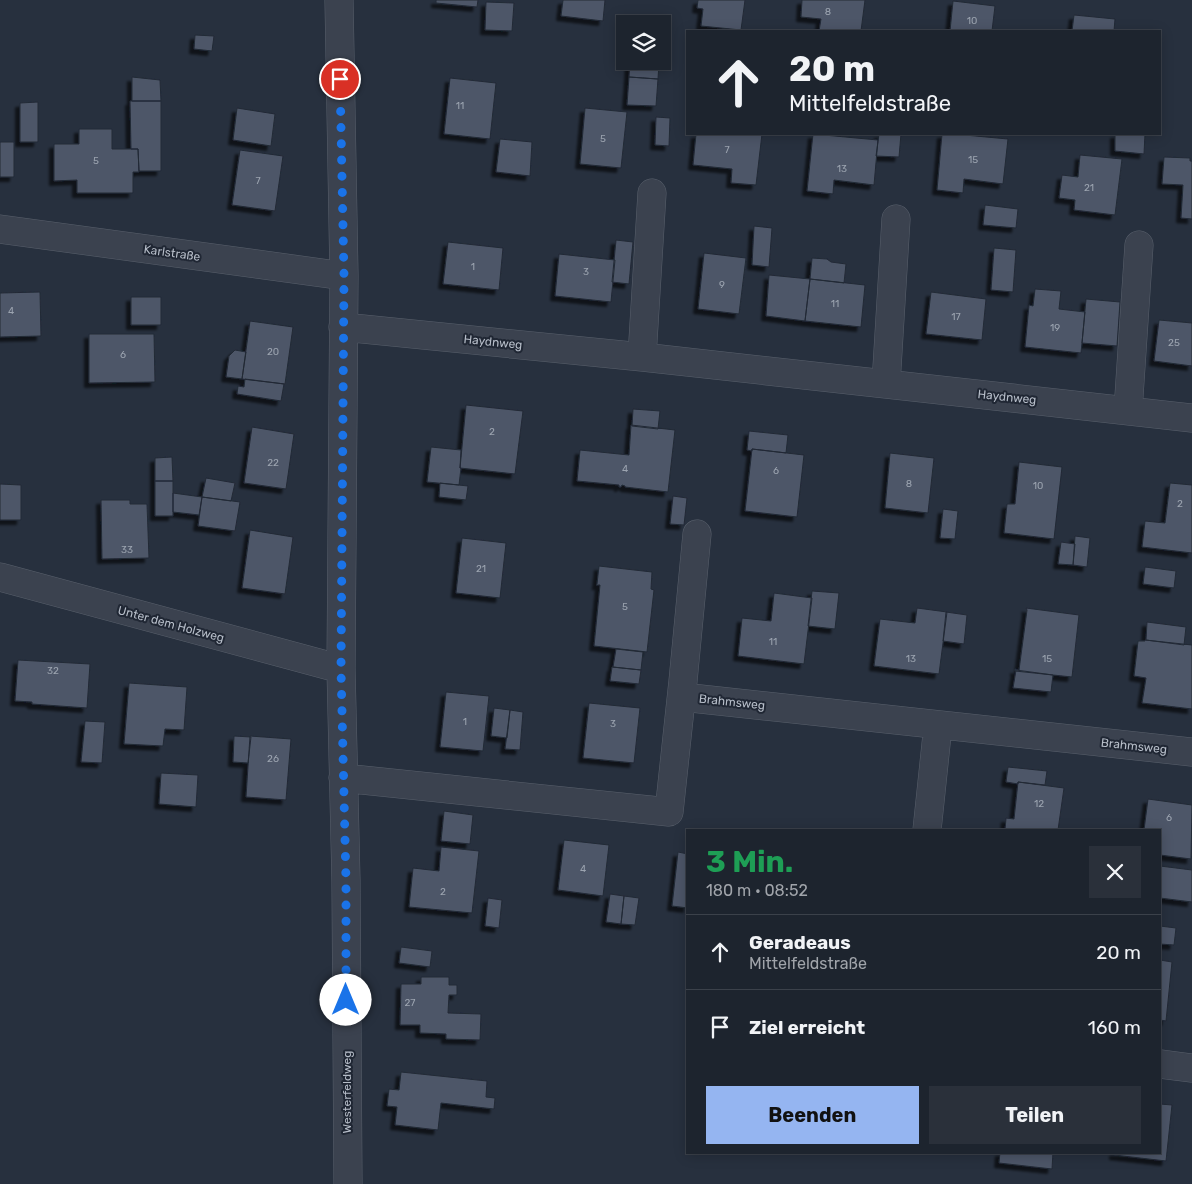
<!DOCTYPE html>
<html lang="de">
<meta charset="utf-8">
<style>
:root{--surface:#1d242e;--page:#2a303a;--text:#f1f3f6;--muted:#a0a4aa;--line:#3b414a;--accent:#95b5f1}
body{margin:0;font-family:Rubik,sans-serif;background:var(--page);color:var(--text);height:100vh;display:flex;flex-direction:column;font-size:19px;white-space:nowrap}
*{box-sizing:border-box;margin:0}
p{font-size:16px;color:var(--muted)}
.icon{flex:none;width:28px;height:28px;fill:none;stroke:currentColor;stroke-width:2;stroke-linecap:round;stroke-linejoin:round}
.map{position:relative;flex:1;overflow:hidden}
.details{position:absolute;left:686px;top:829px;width:475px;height:325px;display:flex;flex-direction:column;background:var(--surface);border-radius:0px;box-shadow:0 2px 12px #0003,0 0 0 1px var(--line)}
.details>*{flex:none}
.banner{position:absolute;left:686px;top:30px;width:475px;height:105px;border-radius:0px;box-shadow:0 2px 12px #0003,0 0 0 1px var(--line);background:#1d242e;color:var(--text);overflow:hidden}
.buttons{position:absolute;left:616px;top:15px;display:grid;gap:10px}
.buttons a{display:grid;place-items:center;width:55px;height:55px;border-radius:0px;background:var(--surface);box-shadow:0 2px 12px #0003,0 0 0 1px var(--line);font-size:25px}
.pin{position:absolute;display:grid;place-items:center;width:42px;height:42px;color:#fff;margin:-21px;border:2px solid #fff;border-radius:50%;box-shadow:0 1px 5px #0007}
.me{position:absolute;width:55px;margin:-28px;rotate:0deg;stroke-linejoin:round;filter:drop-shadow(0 0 4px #0008)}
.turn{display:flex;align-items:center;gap:18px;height:105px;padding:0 20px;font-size:22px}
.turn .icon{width:65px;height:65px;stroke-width:2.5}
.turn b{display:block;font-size:35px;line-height:42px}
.round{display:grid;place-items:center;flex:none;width:52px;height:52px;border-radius:0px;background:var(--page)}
.overview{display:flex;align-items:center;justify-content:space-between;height:85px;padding:0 20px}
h1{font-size:30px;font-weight:700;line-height:38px;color:#1e9e55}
.action{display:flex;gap:10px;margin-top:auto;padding:10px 20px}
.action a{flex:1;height:58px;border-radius:0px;background:var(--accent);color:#111;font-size:20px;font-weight:700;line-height:58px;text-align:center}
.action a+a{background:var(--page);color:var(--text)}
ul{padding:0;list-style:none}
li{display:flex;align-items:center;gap:15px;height:75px;padding:0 20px;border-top:1px solid var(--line)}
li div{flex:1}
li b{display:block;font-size:19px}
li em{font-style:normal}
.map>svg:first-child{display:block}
.building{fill:#4d5767;stroke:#222936;filter:url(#shadow)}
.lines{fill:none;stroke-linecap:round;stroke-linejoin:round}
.minor-casing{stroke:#59606c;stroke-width:29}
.minor{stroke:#3b424f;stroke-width:28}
.route{stroke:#1a73e8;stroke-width:9;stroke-dasharray:0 16.2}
.labels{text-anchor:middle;stroke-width:4;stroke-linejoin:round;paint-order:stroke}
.number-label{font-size:10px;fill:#9ca4b0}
.street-label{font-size:12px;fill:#b7bec9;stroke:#202734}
</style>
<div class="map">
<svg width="1192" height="1184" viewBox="0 0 1192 1184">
<defs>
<filter id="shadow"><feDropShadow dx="-4.5" dy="4.5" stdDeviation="1" flood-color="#0009"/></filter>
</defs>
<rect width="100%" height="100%" fill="#27303e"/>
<!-- building -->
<path class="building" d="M436 0H478L477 7 436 3Z
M563 0H605L603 21 561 16Z
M698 0H745L741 30 701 26 703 9 697 8Z
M802 0H865L861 31H819L821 19 801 17Z
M953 1 995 6 992 31H950Z
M486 2 514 3 512 31 485 30Z
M1074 15 1115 19 1114 31H1072Z
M195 35 214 36 212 51 194 49Z
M630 61 659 63 658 79 629 77Z
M132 77 160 80 161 101H132Z
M629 77 658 79 656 106 627 105Z
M450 78 496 83 490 139 444 134Z
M130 101H161V171H139L138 149H131Z
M38 102V142H20V103Z
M237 108 275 114 271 146 233 140Z
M585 108 627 112 621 168 580 164Z
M656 117 670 118 669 146 655 145Z
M79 129H112V149H138L139 172H133V193H77V180L54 181V144H79Z
M696 134H762L756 185 731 183 732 169 693 165Z
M813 134 878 140 874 185 834 180 833 194 807 191Z
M879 134H901L899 157 876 156Z
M942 134H954L1008 139 1003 184 964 179 963 193 937 190Z
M1115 134H1145L1144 154 1115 151Z
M500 139 532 142 530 176 496 172Z
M0 142H14V177H0Z
M240 150 283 156 275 211 232 205Z
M1080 155 1122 159 1115 215 1074 210 1075 200 1059 198 1062 175 1078 177Z
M1164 157 1190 158V161H1192V219L1181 218 1183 185 1162 184Z
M985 205 1018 209 1016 228 983 225Z
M754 226 772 228 769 267 752 265Z
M616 240 633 242 629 284 612 282Z
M448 242 503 248 499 290 443 284Z
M994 248 1016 250 1013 292 991 290Z
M704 253 746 258 739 314 698 309Z
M559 254 615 260 611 302 555 296Z
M812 258 827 259 831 262 846 264 844 283 810 279Z
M769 275 810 279 805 321 766 316Z
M810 279 865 285 861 327 805 321Z
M1035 289 1061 291 1059 309 1085 312 1081 353 1025 347 1029 305 1033 306Z
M40 292 41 336 0 337V293Z
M931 292 986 299 982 340 926 334Z
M131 297H161V325H131Z
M1086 299 1120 302 1117 346 1082 343Z
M1159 320 1192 323V366L1154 361Z
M250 321 293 327 285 384 242 379Z
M89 334H154L155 382 89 383Z
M235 350 246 352 242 379 226 377 229 356Z
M245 379 284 384 281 401 237 394 238 386 244 387Z
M466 405 523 411 515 474 460 468Z
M633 409 660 411 658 429 632 426Z
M631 425 675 430 668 492 625 487V486L622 485 621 487H619V485L577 481 580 450 629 455Z
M252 427 294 434 286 489 244 483Z
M749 431 788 435 786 453 752 449V451L747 450Z
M431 447 461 450 460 468H461L459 485 427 482Z
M752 449 804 455 797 517 745 511Z
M890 453 934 458 928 513 885 508Z
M172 457 173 481H155V458Z
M1019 462 1062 467 1054 539 1004 533 1007 504H1015Z
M206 478 235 483 231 501 202 497Z
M155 481H173V516H155Z
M440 483 468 486 466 500 439 497Z
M1170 483 1192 485V553L1142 547 1145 521 1165 523Z
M0 484 21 485V520H0Z
M173 493 202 497 199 515 173 512Z
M673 496 687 498 684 525 670 524Z
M202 497 240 502 235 531 198 526Z
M101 500H130V504H147L149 558 102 559Z
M943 509 958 511 955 539 940 538Z
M250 530 293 537 285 594 242 588Z
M1075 536 1090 538 1087 567 1073 565Z
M462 538 506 543 500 598 456 593Z
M1061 542 1075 544 1073 565 1058 564Z
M599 566 652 572 651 589 654 590 647 652 594 646 600 585H596L597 584Z
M1145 567 1176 571 1174 588 1143 584Z
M812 591 839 593 835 629 808 626Z
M774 593 812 598 804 664 738 656 742 618 771 621Z
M917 608 947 612 939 674 874 666 880 619 915 623Z
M1026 608 1079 615 1072 677 1015 671V669L1019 670 1027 610Z
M946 612 967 615 964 644 943 641Z
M1147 622 1186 627 1184 645 1146 640Z
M1145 640 1192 645V709L1142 703 1146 678 1134 676 1138 641H1145Z
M616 649 643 652 641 670 613 667Z
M18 660 90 664 87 708 32 704V702L15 701Z
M612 667 641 670 639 684 610 681Z
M1016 670 1053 675 1051 692 1013 688Z
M129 683 187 687 184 730 165 729 163 746 124 744Z
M446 692 489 696 483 751 440 747Z
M589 703 640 708 634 763 583 758Z
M494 708 510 710 507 738 491 736Z
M510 710 523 712 520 750 505 749Z
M85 721 105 722 102 763 81 762Z
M234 736 251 737 248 763 233 762Z
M250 736 291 739 286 800 246 797Z
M1008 767 1047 771 1045 785 1018 782V784L1006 782Z
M161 773 198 775 196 807 159 804Z
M1018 782 1064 788 1058 830H1005L1006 818 1014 819Z
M1148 799 1192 805 1191 859 1160 855V830H1144Z
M444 811 473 815 470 844 441 841Z
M564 840 609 845 603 896 558 890Z
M441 847 479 851 472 913 409 907 413 868 439 871Z
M678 852 688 854V908L672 906Z
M1160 866 1192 870V902L1160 898Z
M610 894 624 896 621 924 606 922Z
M624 896 639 898 635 925 621 924Z
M488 898 502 900 499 928 485 926Z
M1160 926 1176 928 1174 945 1160 944Z
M401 947 432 951 430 967 399 963Z
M1160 960 1172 962 1166 1021 1160 1020Z
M421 977H449V985H457V995H449L448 1013 481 1014 480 1040 446 1039V1034L420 1033V1025H400L401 984H421Z
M401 1072 487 1081 486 1097 495 1098 494 1109 441 1103 438 1130 395 1125 397 1107 387 1106 389 1089 399 1090Z
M1160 1104 1172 1105 1166 1161 1114 1155V1152H1160Z
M1000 1152H1053L1052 1169 999 1163Z"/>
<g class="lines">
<!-- minor casing -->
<g class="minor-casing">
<path id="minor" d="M339 0 344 276 341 669 346 881 348 1184
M0 229 344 276
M343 327 642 357 1192 418
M642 357 652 193
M886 384 896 219
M1128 411 1139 245
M0 577 341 669
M682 697 1192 752
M343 778 669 812 683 681 697 534
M927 830 938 725
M1160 1064 1192 1068"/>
</g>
<!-- minor -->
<use href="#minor" class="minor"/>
</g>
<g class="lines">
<!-- route -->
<path class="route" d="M340 79 344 276 341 669 346 881V1000"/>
</g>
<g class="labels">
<!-- number labels -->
<g class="number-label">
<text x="828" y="15">8</text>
<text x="972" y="24">10</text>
<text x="460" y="109">11</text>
<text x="603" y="142">5</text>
<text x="727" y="153">7</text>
<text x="973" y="163">15</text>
<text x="96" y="164">5</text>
<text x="842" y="172">13</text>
<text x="258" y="184">7</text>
<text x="1089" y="191">21</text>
<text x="473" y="270">1</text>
<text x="586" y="275">3</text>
<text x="722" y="288">9</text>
<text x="835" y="307">11</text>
<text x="11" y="314">4</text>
<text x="956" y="320">17</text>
<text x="1055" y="331">19</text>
<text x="1174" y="346">25</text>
<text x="273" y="355">20</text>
<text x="123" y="358">6</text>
<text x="492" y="435">2</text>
<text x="273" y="466">22</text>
<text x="625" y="472">4</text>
<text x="776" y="474">6</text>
<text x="909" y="487">8</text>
<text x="1038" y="489">10</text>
<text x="1180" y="507">2</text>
<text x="127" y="553">33</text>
<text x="481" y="572">21</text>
<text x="625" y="610">5</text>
<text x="773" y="645">11</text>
<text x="911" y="662">13</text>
<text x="1047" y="662">15</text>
<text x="53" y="674">32</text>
<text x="465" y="725">1</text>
<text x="613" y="727">3</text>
<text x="273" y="762">26</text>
<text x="1039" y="807">12</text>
<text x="1169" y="821">6</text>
<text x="583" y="872">4</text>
<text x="443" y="895">2</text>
<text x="410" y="1006">27</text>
</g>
<!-- street labels -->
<g class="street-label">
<text transform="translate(172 253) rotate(8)" y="4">Karlstraße</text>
<text transform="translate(493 342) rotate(6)" y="4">Haydnweg</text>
<text transform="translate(1007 397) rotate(6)" y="4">Haydnweg</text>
<text transform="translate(171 624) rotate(15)" y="4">Unter dem Holzweg</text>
<text transform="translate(732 702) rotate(6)" y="4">Brahmsweg</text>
<text transform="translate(1134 746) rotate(6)" y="4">Brahmsweg</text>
<text transform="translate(347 1092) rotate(-90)" y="4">Westerfeldweg</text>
</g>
</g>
</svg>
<div class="buttons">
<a><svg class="icon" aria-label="layers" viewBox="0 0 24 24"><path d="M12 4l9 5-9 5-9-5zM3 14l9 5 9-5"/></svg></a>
</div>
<div class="pin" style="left:340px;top:79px;background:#d93025"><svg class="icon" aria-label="arrive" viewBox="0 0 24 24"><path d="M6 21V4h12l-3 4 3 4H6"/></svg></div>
<svg class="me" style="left:346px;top:1000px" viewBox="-20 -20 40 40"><circle r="19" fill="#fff"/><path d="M0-13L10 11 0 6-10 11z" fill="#1a73e8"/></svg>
<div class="banner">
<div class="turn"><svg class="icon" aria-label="ahead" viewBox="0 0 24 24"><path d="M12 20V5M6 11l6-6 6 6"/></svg><div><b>20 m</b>Mittelfeldstraße</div></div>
</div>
<section class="details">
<div class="overview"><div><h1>3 Min.</h1><p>180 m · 08:52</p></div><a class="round"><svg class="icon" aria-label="close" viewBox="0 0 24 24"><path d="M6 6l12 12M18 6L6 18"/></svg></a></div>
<ul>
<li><svg class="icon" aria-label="ahead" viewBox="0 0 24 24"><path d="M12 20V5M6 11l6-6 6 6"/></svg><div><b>Geradeaus</b><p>Mittelfeldstraße</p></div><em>20 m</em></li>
<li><svg class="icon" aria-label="arrive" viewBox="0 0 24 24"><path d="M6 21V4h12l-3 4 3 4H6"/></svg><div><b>Ziel erreicht</b></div><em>160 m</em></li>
</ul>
<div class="action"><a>Beenden</a><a>Teilen</a></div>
</section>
</div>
